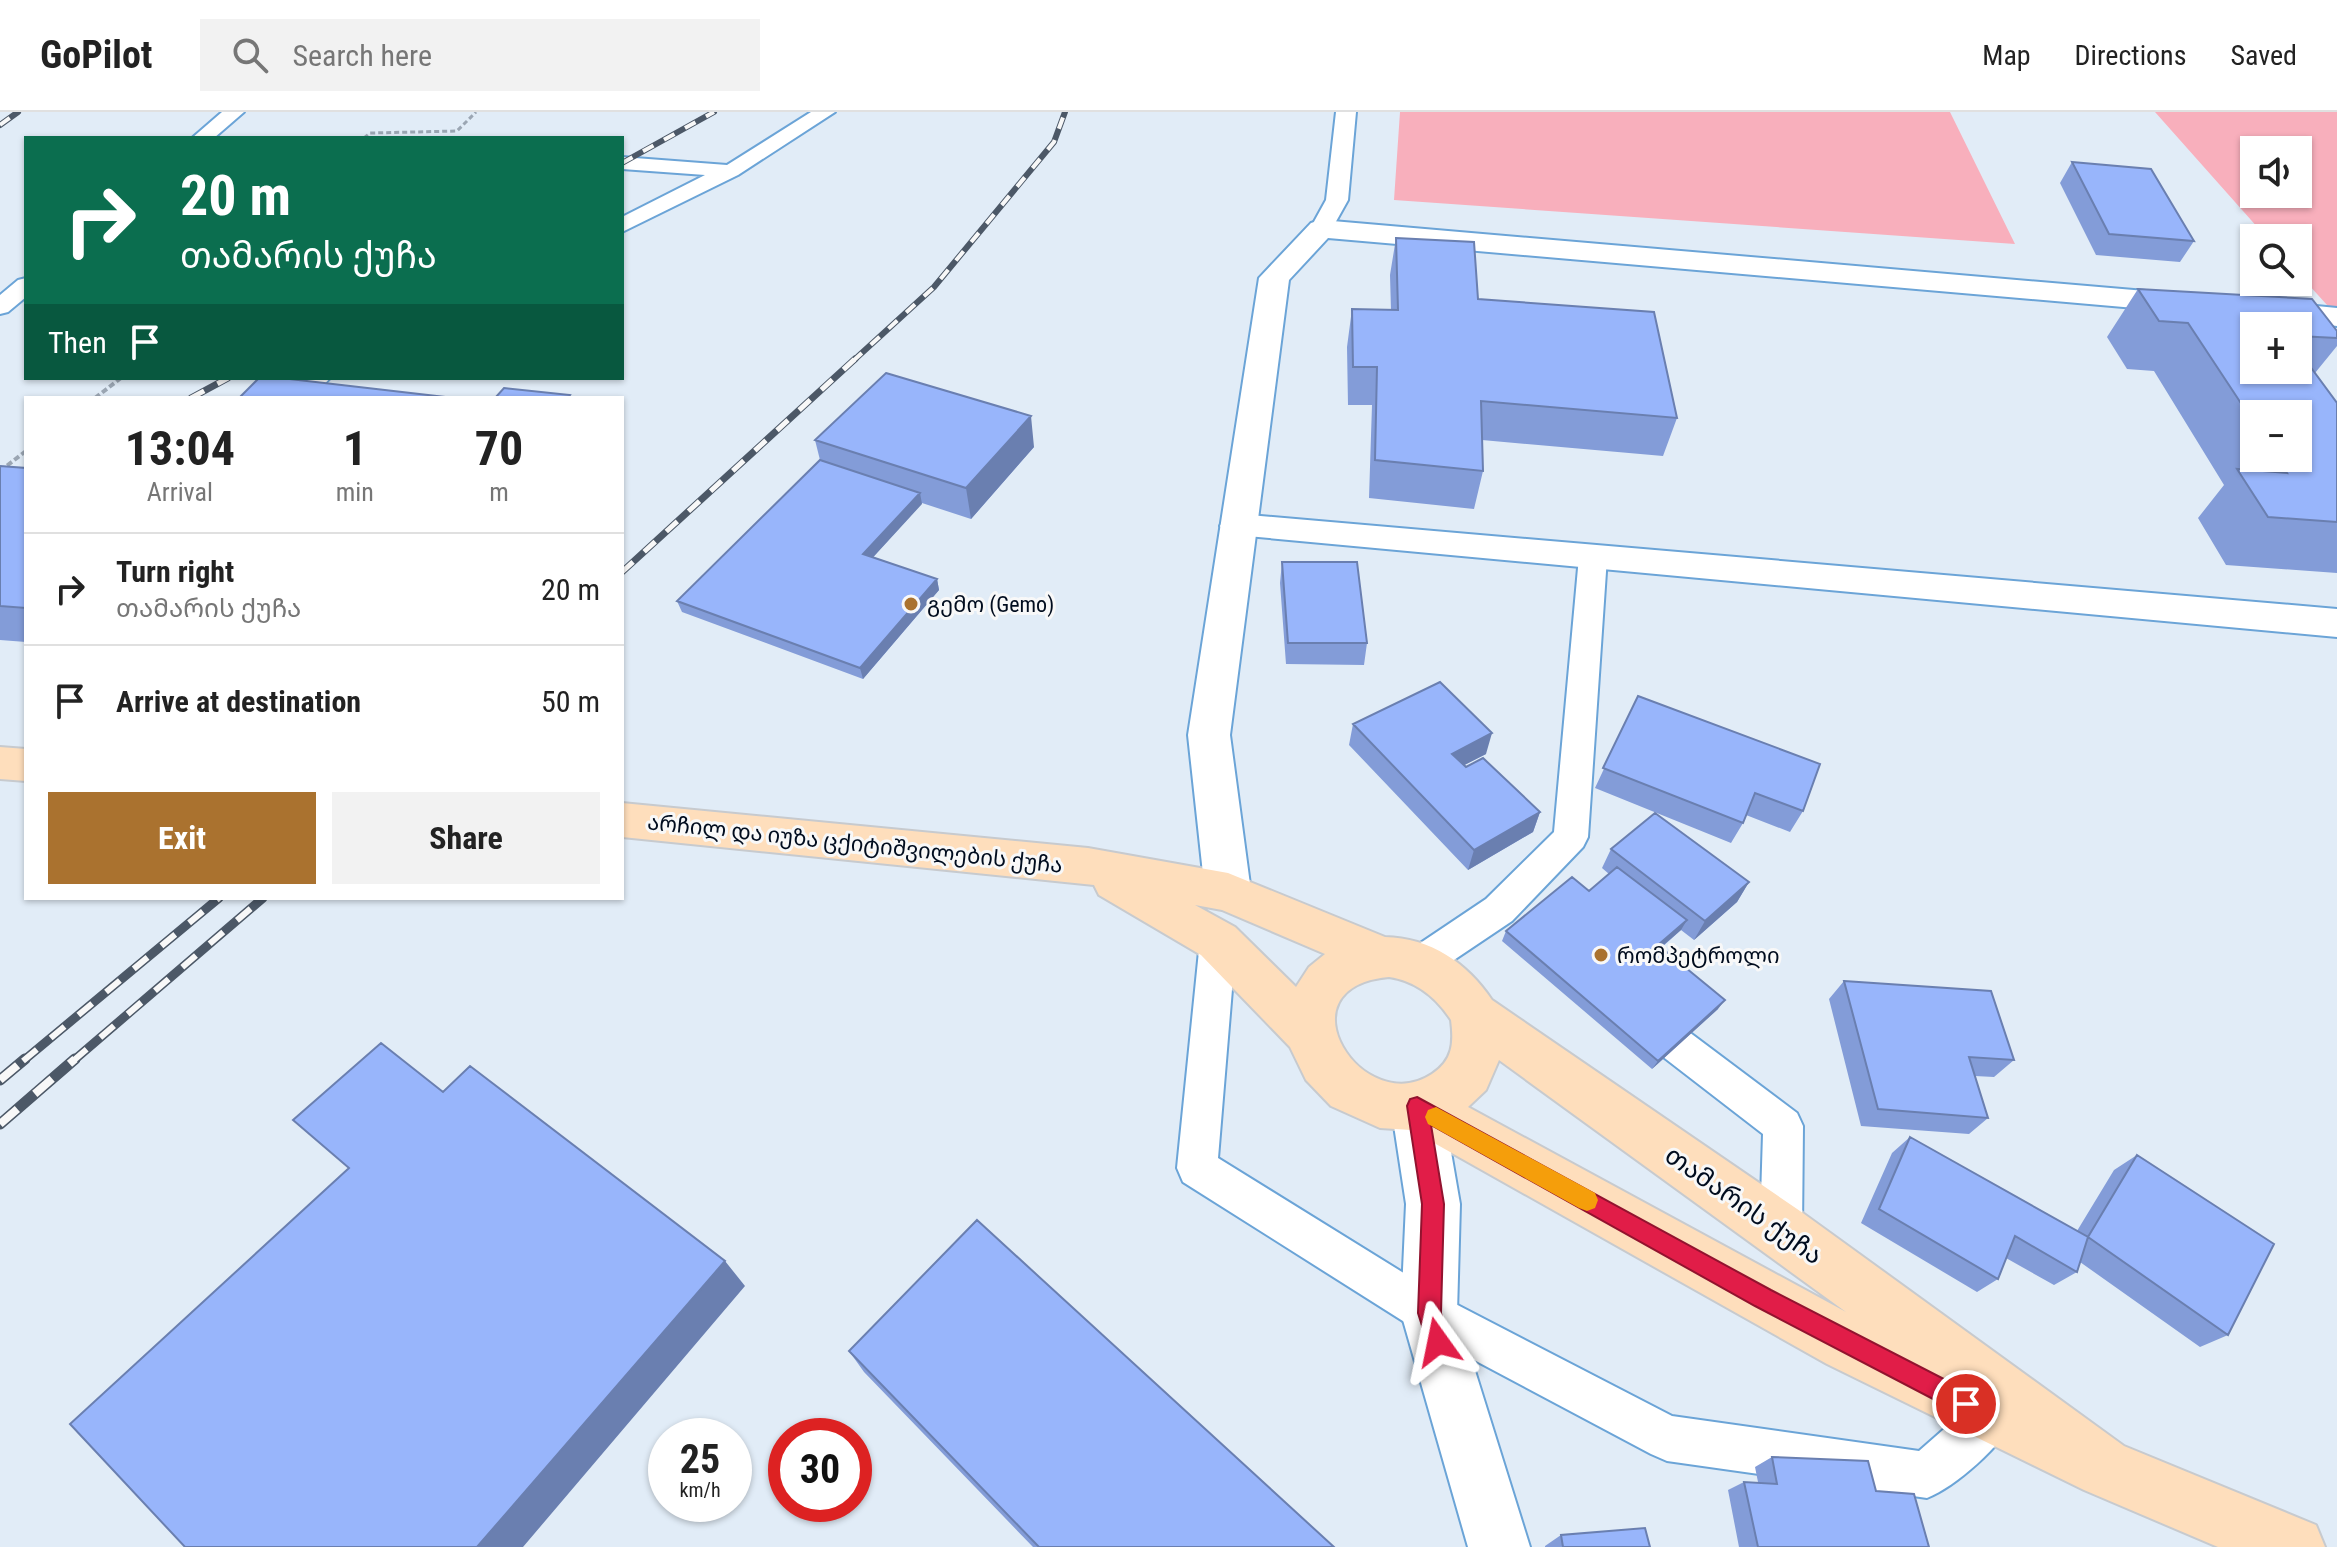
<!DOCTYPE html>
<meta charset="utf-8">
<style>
:root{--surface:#fff;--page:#f2f2f2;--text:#222;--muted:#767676;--line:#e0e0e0;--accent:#aa722f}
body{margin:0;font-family:"Roboto Condensed","Noto Sans Georgian",sans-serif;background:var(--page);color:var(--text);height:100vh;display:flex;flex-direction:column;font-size:30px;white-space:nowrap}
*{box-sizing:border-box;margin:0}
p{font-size:26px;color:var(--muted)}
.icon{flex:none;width:44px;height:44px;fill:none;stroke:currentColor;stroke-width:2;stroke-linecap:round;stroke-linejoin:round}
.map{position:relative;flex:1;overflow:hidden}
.sheet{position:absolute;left:24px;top:284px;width:600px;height:504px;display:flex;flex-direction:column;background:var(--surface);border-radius:0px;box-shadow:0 2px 6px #0004}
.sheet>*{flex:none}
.banner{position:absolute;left:24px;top:24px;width:600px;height:244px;border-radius:0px;box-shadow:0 2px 6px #0004;background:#0b6e4f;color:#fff;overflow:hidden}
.tools{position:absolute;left:2240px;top:24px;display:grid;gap:16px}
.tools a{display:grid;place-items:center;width:72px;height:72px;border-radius:0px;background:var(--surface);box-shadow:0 2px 6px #0004;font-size:40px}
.speed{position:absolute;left:648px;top:1306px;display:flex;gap:16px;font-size:40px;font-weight:700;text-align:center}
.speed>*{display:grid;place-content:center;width:104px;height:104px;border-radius:50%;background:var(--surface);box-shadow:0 2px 6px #0004;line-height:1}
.speed small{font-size:20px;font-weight:400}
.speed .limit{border:12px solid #d22;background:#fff;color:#111}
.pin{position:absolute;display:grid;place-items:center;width:68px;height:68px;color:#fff;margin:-34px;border:4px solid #fff;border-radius:50%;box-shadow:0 2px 8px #0007}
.me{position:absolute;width:88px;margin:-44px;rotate:348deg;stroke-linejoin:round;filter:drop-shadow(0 0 6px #0008)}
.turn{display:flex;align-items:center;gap:28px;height:168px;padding:0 24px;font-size:36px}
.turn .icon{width:104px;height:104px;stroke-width:2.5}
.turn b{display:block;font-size:56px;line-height:68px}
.then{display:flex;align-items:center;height:76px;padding:0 24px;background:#0003;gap:16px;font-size:30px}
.eta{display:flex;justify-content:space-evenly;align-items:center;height:136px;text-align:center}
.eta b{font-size:48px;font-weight:700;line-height:56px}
.button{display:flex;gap:16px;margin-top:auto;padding:16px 24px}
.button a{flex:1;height:92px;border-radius:0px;background:var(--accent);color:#fff;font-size:32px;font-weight:700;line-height:92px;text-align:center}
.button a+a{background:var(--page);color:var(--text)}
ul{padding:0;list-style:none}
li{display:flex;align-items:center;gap:24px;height:112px;padding:0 24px;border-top:2px solid var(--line)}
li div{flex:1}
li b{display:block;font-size:30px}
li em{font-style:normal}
header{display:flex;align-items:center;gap:48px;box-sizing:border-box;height:112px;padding:0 40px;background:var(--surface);border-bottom:2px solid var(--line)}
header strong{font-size:38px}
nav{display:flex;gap:44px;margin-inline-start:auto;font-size:28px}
.search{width:560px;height:72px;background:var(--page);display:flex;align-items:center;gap:20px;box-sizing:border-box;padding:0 28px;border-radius:0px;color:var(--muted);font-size:30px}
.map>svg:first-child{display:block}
.green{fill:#f8afbc;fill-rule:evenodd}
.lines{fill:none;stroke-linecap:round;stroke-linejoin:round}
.service-casing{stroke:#6ba4d7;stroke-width:4}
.minor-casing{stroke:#6ba4d7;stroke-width:4}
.tertiary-casing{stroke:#6ba4d7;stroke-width:4}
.primary-casing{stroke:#c7cace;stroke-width:4}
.path-far1{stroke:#9ba6b3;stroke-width:3;stroke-dasharray:5 3;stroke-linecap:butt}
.path{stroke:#9ba6b3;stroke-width:4;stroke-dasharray:6 3;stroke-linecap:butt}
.service{fill:#fff;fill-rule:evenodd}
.minor{fill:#fff;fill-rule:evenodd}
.tertiary{fill:#fff;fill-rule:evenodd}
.primary{fill:#fedebc;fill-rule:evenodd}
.rail-far3-casing{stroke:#4c5867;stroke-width:6}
.rail-far2-casing{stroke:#4c5867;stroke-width:7}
.rail-far1-casing{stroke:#4c5867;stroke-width:9}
.rail-casing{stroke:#4c5867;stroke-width:11}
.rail-far3{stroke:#f8f8f8;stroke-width:4;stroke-dasharray:12;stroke-linecap:butt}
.rail-far2{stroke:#f8f8f8;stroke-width:5;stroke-dasharray:15;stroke-linecap:butt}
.rail-far1{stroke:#f8f8f8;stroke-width:6;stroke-dasharray:18;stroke-linecap:butt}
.rail{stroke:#f8f8f8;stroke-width:8;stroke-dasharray:23;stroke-linecap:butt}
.wall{fill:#839cd8;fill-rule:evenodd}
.shaded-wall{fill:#6a7fb0}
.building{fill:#98b5fb;stroke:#6a7fb0;stroke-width:2}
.route{fill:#e11d48;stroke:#92132f;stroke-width:2}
.slow{fill:#f59e0b}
.poi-dot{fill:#aa722f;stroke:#f8f8f8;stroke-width:3}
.labels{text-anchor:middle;stroke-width:6;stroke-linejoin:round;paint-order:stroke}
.poi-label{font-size:22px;fill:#000c1e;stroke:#f8f8f8;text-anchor:start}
.street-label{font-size:22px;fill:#000c1e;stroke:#f8f8f8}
.near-street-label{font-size:26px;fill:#000c1e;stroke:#f8f8f8}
</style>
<header>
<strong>GoPilot</strong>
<div class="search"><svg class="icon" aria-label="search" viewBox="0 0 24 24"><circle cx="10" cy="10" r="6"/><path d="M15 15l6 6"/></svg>Search here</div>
<nav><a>Map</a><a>Directions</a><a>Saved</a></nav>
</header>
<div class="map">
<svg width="2337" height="1435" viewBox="0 0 2337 1435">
<rect width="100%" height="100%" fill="#e1ecf7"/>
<!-- green -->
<path class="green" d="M1400 0H1950L2015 132 1394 88Z
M2155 0H2337V204L2298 161V126H2267ZM2254 38H2298V82H2254Z"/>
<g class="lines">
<!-- service casing -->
<g class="service-casing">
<path id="service" d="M222 0H244L214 26H192Z
M811 0H835L738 63 622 120V105L705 63 622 57V45L727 53Z
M1336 0H1356L1348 88 1329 122 1321 124 1310 117 1326 88Z
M26 166V185L8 200 0 202V183L18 168Z
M298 266H330C314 286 288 286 265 286L269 281Z
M1593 435 1603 438 1607 445 1588 725 1583 735 1512 809 1433 862 1420 867 1407 862 1402 851 1407 840 1486 787 1554 720 1579 445 1583 438Z
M1218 814 1231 818 1236 829 1218 1046 1444 1186 1672 1304 1919 1339 1976 1289 1992 1282 2008 1289 2015 1305C2003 1333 1955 1375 1927 1386L1667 1349 1651 1342 1414 1216 1183 1070 1177 1056 1200 829 1205 818Z
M1640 888 1653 893 1797 1001 1803 1014 1802 1118 1796 1133 1781 1139 1766 1133 1760 1118 1763 1022 1627 917 1621 905 1627 893Z"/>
</g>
<!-- minor casing -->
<g class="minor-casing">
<path id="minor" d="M1238 402 2337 497V525L1225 422 1220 414 1225 406Z
M1417 970 1435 977 1443 994 1460 1092 1457 1201 1530 1435H1468L1401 1201 1406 1092 1391 994 1399 977Z"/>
</g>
<!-- tertiary casing -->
<g class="tertiary-casing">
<path id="tertiary" d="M1321 108 2192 183 2203 186 2207 192 2203 198 2192 201 1328 126 1289 168 1230 623 1251 780 1244 793 1228 799 1212 793 1205 780 1188 623 1259 166 1311 111Z
M2264 189 2337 196V214L2253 204 2249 198 2253 192Z"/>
</g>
<!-- primary casing -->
<g class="primary-casing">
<path id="primary" d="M0 635 26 637V669L0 667Z
M622 691 1088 736 1228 761 1385 825C1431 826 1467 851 1492 888L1800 1099 2124 1334 2316 1413 2325 1435H2218L2084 1378 1827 1252 1411 1018 1380 1016 1331 994 1306 968 1290 935 1201 843 1099 783 1094 773 622 725ZM1195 793 1222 798 1325 842 1309 855 1296 875 1235 815ZM1389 865C1416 869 1436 885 1451 908 1454 931 1453 948 1432 962 1363 1008 1277 875 1389 865ZM1499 948 1846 1200 1468 995 1486 978Z"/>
</g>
<!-- path-far1 -->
<path class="path-far1" d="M364 26 370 21 457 19 476 0"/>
<!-- path -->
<path class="path" d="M95 286 121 266
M0 359 26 339"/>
<!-- service -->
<use href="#service" class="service"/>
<!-- minor -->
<use href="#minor" class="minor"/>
<!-- tertiary -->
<use href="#tertiary" class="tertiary"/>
<!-- primary -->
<use href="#primary" class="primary"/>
<!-- rail-far3 casing -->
<g class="rail-far3-casing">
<path id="rail-far3" d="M0 13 18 0
M622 51 714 0
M853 249 934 175 1054 30 1065 0"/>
</g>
<!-- rail-far2 casing -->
<g class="rail-far2-casing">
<path id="rail-far2" d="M191 286 228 266
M622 460 855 247"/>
</g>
<!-- rail-far1 casing -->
<g class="rail-far1-casing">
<path id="rail-far1" d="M23 949 219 786
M73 949 263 786"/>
</g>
<!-- rail casing -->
<g class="rail-casing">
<path id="rail" d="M0 968 25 947
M0 1012 75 947"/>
</g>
<!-- rail-far3 -->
<use href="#rail-far3" class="rail-far3"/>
<!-- rail-far2 -->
<use href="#rail-far2" class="rail-far2"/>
<!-- rail-far1 -->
<use href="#rail-far1" class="rail-far1"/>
<!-- rail -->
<use href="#rail" class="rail"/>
</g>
<!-- wall -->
<path class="wall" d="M2072 50 2194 129 2180 150 2096 143 2060 71Z
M1396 126 1478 187 1677 306 1663 344 1482 328 1483 359 1474 397 1369 386 1372 293H1348L1347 235 1352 197 1391 198 1390 163Z
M2138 177 2337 219V234L2315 261 2337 291V461L2226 453 2198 406 2224 373 2154 259 2127 257 2107 225ZM2298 214V258H2254ZM2254 302 2298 346H2254Z
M815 328 1034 335 971 407 922 391 873 445 937 467 939 478 863 567 682 500 677 489 820 348Z
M0 354 26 356V530L0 528Z
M1282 450 1367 531 1364 553 1286 552 1280 471Z
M1638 584 1803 699 1790 720 1746 703 1743 711 1731 731 1595 676Z
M1353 612 1486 642 1464 653 1540 700 1533 720 1468 758 1349 633Z
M1611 737 1749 770 1737 790 1694 828 1681 818 1661 836 1718 897 1652 957 1502 829 1506 819 1589 779 1609 762 1602 756Z
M1844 869 2014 948 1994 965 1975 964 1988 1006 1969 1022 1861 1014 1829 887Z
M1910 1025 2077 1119 2114 1058 2137 1043 2228 1223 2200 1235 2080 1150 2077 1160 2054 1173 2006 1146 1998 1167 1977 1180 1861 1111 1892 1041Z
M849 1239 1334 1435H1033L864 1260Z
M1772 1345 1876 1379 1929 1435H1739L1728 1378 1744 1370H1758L1755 1355Z
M1561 1423 1650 1435H1545V1434Z"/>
<!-- shaded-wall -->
<path class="shaded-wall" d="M1031 304 1034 335 971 407 966 376Z
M920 381 922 392 866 453 863 442Z
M937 467 939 478 863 567 860 556Z
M1492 621 1486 642 1447 662 1452 642Z
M1540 700 1533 720 1468 758 1474 738Z
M1749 770 1737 790 1694 828 1705 809Z
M1687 808 1681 818 1652 843 1658 833Z
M1725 888 1718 897 1652 957 1658 949Z
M725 1149 745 1174 523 1435H477Z"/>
<!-- building -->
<path class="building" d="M2072 50 2151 57 2194 129 2109 122Z
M1396 126 1474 130 1478 187 1654 200 1677 306 1481 289 1483 359 1375 348 1377 255H1353L1352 197 1398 198Z
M2138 177 2312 187 2337 219V226L2298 224V214H2254V258H2298V238L2337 291V410L2268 405 2237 357 2287 361 2277 346H2298V302H2254V311L2188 211 2159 209Z
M886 261 1031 304 966 376 815 328Z
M259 266H281L454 286H239Z
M504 276 570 283 568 286H495Z
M820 348 920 381 863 442 937 467 860 556 677 489Z
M0 354 26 356V496L0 494Z
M1282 450H1357L1367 531H1288Z
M1440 570 1492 621 1452 642 1466 655 1483 646 1540 700 1474 738 1353 612Z
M1638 584 1820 652 1803 699 1755 681 1743 711 1603 656Z
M1655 701 1749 770 1705 809 1611 737Z
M1617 755 1687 808 1658 833 1725 888 1658 949 1506 819 1572 765 1589 779Z
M1844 869 1991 879 2014 948 1969 945 1988 1006 1878 997Z
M381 931 443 980 470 954 725 1149 477 1435H185L70 1312 349 1056 293 1008Z
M1910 1025 2088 1125 2077 1160 2015 1124 1998 1167 1879 1097Z
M2137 1043 2274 1132 2228 1223 2088 1125Z
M977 1108 1334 1435H1039L849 1239Z
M1772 1345 1868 1349 1876 1379 1914 1382 1929 1435H1758L1744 1370 1777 1372Z
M1645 1416 1650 1435H1563L1561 1423Z"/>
<!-- route -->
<path class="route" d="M1417 985 1771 1178 1975 1283 1978 1292 1975 1300 1966 1304 1958 1300 1755 1194 1431 1013 1444 1092 1441 1201 1450 1230 1447 1239 1438 1242 1430 1239 1418 1201 1422 1092 1407 994 1410 987Z"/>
<!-- slow -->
<path class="slow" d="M1436 995 1595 1081 1598 1088 1595 1096 1587 1099 1579 1096 1428 1012 1425 1005 1428 998Z"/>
<!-- markers -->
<g class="poi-dot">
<circle cx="911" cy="492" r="8"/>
<circle cx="1601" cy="843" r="8"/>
</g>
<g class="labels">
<!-- poi labels -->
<g class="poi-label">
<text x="927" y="500">გემო (Gemo)</text>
<text x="1617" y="851">რომპეტროლი</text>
</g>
<!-- street labels -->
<g class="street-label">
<text transform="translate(855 731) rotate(6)" y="8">არჩილ და იუზა ცქიტიშვილების ქუჩა</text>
</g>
<!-- near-street labels -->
<g class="near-street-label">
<text transform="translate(1744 1093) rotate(35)" y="9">თამარის ქუჩა</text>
</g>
</g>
</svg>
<div class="tools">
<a><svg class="icon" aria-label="sound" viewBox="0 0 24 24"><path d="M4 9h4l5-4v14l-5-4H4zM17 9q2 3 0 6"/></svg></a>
<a><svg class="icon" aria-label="search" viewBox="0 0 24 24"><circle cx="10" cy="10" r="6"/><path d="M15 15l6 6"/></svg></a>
<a>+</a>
<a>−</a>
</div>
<div class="speed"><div>25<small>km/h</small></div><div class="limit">30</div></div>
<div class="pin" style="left:1966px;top:1292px;background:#d93025"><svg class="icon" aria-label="arrive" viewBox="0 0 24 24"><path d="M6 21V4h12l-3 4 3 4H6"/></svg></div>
<svg class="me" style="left:1438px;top:1230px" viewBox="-20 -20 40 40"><path d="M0-17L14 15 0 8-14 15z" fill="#e11d48" stroke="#fff" stroke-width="4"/></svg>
<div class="banner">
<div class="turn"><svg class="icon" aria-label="right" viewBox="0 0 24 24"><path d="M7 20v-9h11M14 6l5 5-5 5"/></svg><div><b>20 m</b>თამარის ქუჩა</div></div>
<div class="then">Then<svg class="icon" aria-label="arrive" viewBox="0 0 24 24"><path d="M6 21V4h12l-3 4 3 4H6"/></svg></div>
</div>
<section class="sheet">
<div class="eta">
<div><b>13:04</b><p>Arrival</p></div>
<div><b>1</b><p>min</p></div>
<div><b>70</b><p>m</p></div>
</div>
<ul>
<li><svg class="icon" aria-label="right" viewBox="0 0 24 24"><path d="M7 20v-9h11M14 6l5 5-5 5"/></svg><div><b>Turn right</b><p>თამარის ქუჩა</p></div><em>20 m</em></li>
<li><svg class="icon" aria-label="arrive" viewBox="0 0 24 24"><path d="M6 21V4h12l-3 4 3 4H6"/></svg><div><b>Arrive at destination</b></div><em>50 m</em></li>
</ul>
<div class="button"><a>Exit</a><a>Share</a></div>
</section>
</div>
